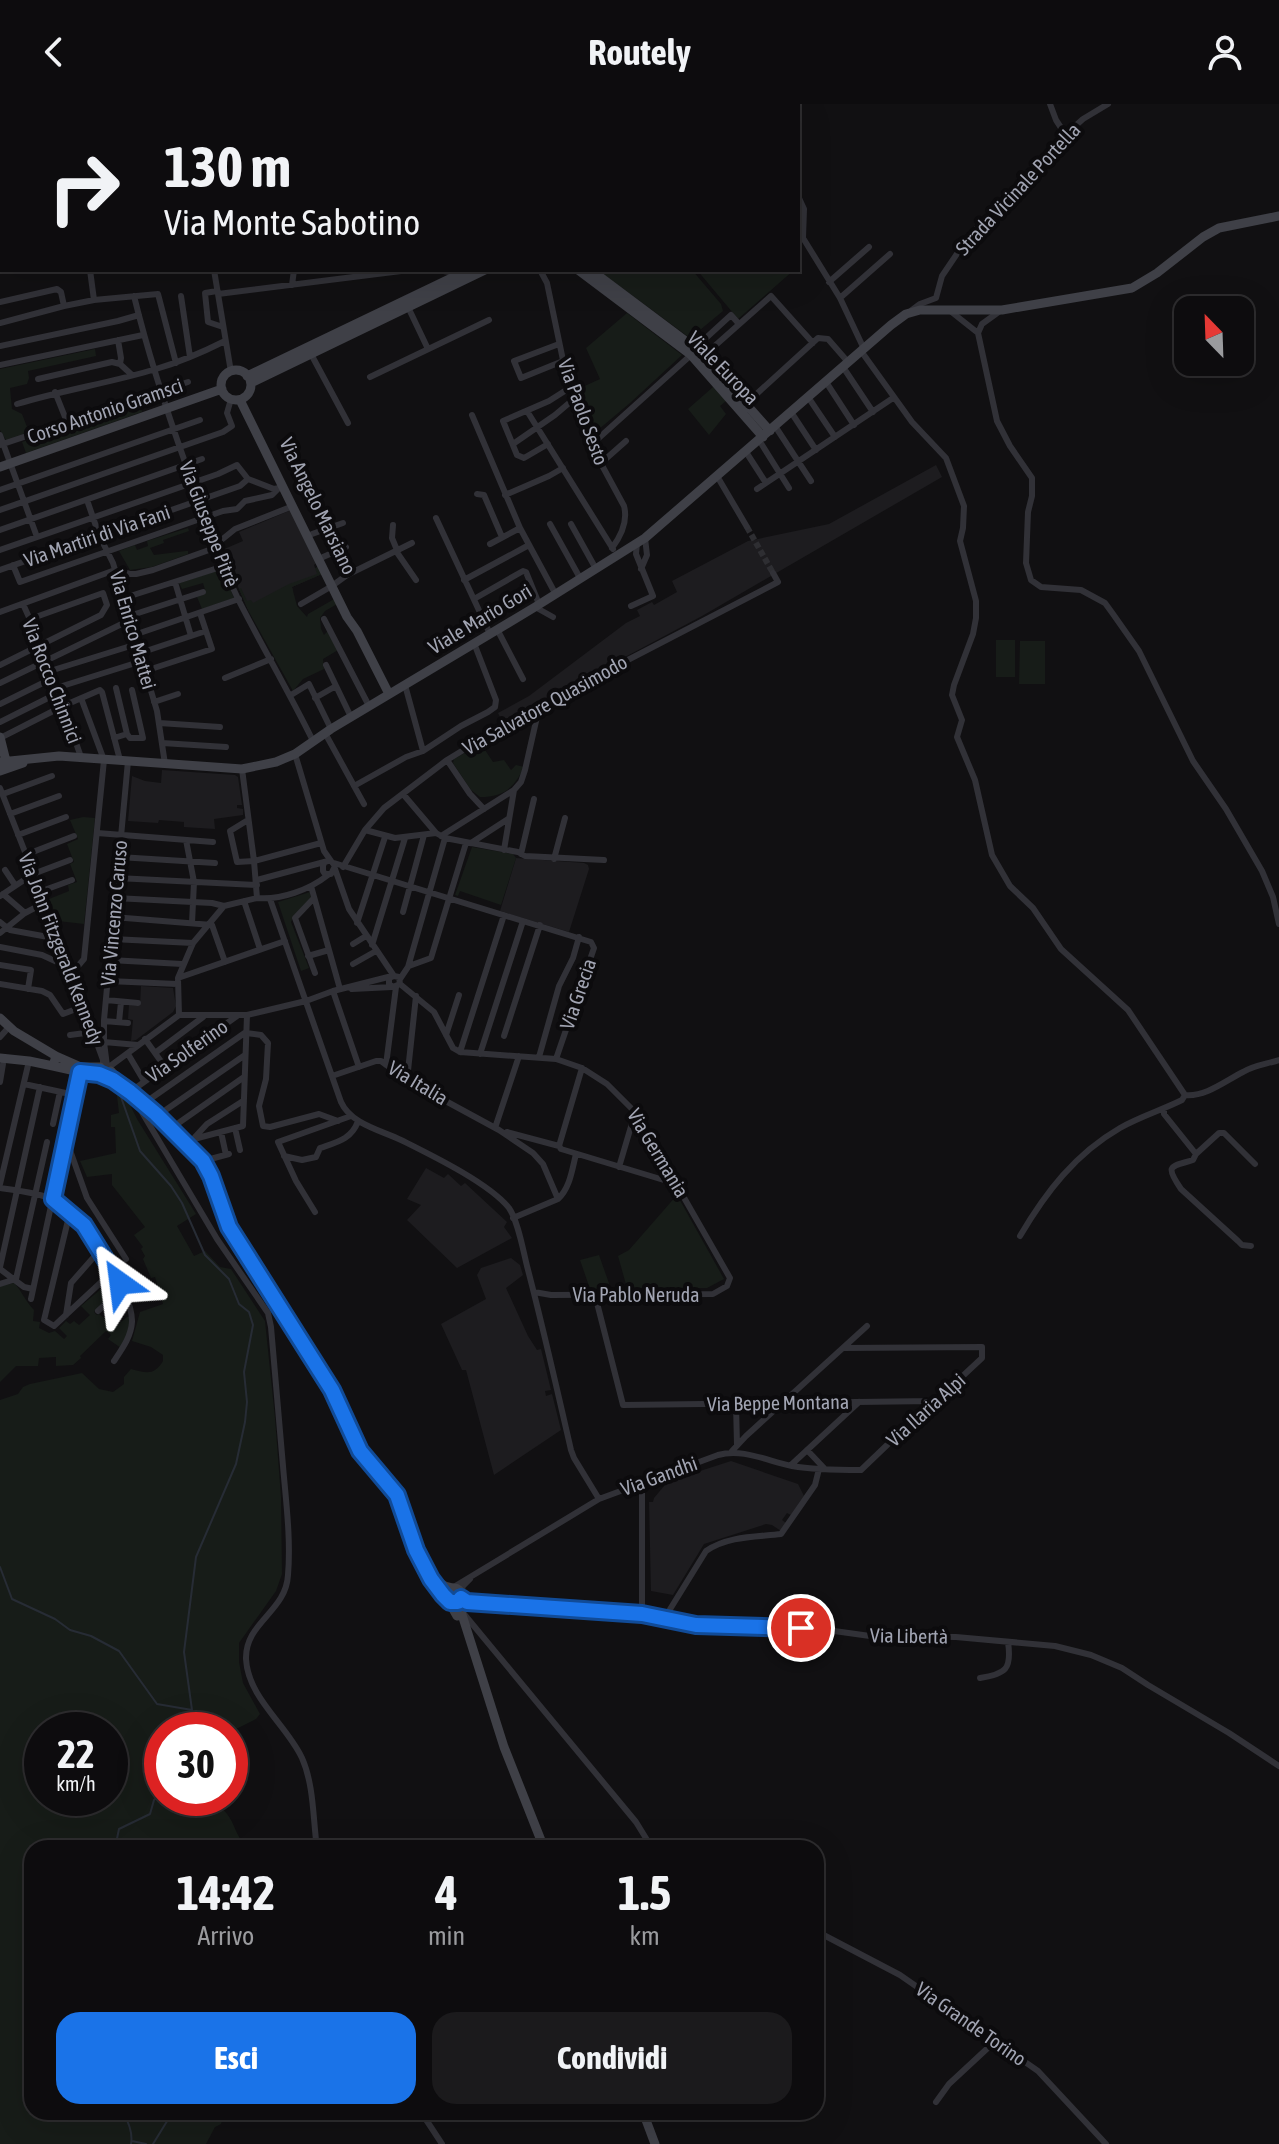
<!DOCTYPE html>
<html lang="it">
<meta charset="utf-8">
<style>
:root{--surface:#0d0c0e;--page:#1b1a1c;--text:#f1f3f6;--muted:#9a9b9e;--line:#2d2c2e;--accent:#1a73e8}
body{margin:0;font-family:"Asap Condensed",sans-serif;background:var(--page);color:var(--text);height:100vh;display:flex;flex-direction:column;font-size:30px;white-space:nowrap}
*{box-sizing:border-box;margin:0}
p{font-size:26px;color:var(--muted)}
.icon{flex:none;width:44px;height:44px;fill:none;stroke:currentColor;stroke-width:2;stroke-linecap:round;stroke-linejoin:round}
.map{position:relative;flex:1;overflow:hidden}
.sheet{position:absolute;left:24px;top:1736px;width:800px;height:280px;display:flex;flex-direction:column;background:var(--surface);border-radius:24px;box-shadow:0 8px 32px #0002,0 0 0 2px var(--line)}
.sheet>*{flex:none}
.banner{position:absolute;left:0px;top:0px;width:800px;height:168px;box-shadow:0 8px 32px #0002,0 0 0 2px var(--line);background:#0d0c0e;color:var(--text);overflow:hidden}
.needle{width:52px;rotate:337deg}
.buttons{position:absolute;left:1174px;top:192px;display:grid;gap:16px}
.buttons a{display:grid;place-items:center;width:80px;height:80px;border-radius:16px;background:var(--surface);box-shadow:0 8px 32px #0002,0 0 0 2px var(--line);font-size:40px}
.speed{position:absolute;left:24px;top:1608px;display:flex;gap:16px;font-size:40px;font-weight:700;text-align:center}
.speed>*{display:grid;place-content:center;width:104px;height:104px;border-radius:50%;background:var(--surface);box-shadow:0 8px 32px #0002,0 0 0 2px var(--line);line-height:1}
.speed small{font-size:20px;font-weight:400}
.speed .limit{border:12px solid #d22;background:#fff;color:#111}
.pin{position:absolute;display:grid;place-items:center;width:68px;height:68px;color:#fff;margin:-34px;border:4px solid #fff;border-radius:50%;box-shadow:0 2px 8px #0007}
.me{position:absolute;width:88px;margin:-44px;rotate:329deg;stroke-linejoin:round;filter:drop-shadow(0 0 6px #0008)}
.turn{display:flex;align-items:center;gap:28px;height:168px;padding:0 32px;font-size:36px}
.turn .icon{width:104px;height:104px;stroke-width:2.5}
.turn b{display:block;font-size:56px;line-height:68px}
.eta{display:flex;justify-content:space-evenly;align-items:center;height:136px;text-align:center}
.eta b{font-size:48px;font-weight:700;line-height:56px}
.cta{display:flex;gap:16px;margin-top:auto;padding:16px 32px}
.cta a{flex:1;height:92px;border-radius:24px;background:var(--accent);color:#fff;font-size:32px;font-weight:700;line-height:92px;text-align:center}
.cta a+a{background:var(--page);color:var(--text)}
header{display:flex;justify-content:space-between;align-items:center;height:104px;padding:0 32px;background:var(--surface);font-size:36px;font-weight:700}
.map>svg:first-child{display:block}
.built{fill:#1d1c1f}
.green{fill:#171c18;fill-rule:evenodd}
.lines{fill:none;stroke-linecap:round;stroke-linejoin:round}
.stream{stroke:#272c35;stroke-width:2}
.street-tunnel{stroke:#2e2e32;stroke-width:6;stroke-dasharray:6 3;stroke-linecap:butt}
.street{stroke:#313137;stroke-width:6}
.secondary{stroke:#3f4047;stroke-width:9}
.route-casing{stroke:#114b97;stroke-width:20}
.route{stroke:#1a73e8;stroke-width:14}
.labels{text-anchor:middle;stroke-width:8;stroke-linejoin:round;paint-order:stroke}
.street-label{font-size:20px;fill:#a1a4b2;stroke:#0c0b0d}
</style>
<header><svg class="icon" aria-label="back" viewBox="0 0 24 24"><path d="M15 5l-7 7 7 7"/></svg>Routely<svg class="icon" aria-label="person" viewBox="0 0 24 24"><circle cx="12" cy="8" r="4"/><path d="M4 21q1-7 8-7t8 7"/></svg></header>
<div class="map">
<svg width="1279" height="2040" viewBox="0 0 1279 2040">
<rect width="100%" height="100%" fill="#111012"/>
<!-- built -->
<path class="built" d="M936 361 942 373 702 512 548 594 502 617 498 609 529 592 626 519 640 512 637 506 652 498 654 501 677 488 672 477 748 437 829 420Z
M291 406 317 458 314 461 315 464 319 463 322 470 292 483 293 487 249 508 222 446 243 437 239 428Z
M162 666 235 671 238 673 242 701H237V704L243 705V711L214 715 215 725 184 723V718L159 716 158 719 128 717 132 672 145 677 161 679Z
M516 754 584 759 588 761 589 765 569 828 500 807Z
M141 882 173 884 176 902 173 908 136 936 131 937 133 916 128 915 129 901 140 902Z
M426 1064 444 1074 448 1070 461 1082 465 1079 507 1118 504 1123 512 1134 457 1164 407 1116 421 1101 407 1095Z
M511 1154 520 1161 523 1171 506 1184 528 1232 537 1246 541 1245 551 1286 545 1287 546 1292 552 1290 561 1326 494 1371 466 1266H462L441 1220 486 1195 477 1171 481 1164Z
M731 1357 798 1380 804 1392 791 1411 787 1409 782 1416 786 1419 781 1427 772 1421 766 1420 704 1440 673 1491 651 1487 649 1398H653L654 1394 664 1382 663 1379Z"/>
<!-- green -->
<path class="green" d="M598 166H692L721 200 723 207 700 226 699 233 694 237Z
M697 166H794L738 215Z
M627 209 682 251 630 299 592 331 576 289 578 285 600 275 586 244Z
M95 245 96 252 28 267 29 274 27 280 10 284 12 305 22 310 29 328 6 336 0 326V265Z
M713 283 726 297 720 302 726 310 709 331 688 305Z
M158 292 160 297 141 303 142 308 26 349 22 338Z
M188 424 189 427 163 436 164 439 150 444 154 451 186 447H188V450L152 463 130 466 119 447 135 441 137 446 148 442 147 437Z
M319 463 322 470 292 483 297 502 307 513 308 510 336 494 339 499 325 507 320 514 321 525 324 531 328 527 338 546 323 555 324 565 303 575 293 587 249 508 239 485 241 484 247 497 251 496 253 499 289 480 317 470 315 464Z
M222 465 234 494 202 505 197 493 206 489 203 479 182 485 179 479Z
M996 536H1015V573H996Z
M1020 537H1045V580H1019Z
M481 640 493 658 504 656 511 666 516 661 524 663C514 684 504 693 480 693L471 686 453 659 454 655Z
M83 713 95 714 84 820 58 817 49 795 69 787 68 781 77 778 70 760 74 758 67 740 78 735 70 716Z
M472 743 513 750 516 754 501 801 460 787 458 792 455 791Z
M310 788 311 794 294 811 291 818 309 864 301 867 278 798Z
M119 987 125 991 137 1015 196 1110 177 1122 194 1152 205 1147 220 1163 231 1165 265 1217 275 1314 281 1393 282 1470 276 1487 239 1539V1558L243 1579 260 1610 256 1615 230 1628V1626H162V1694C196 1694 222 1688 236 1727 239 1733 242 1737 243 1744H32V2008H222L223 2013 221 2020 215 2023 206 2040H0V1296L18 1290 23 1283 30 1280 82 1269 99 1285 113 1288 124 1280V1273L131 1265C146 1269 154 1272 163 1257V1251L151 1243 132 1237 140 1208 163 1200 155 1173 151 1174 143 1155 145 1152 141 1145 143 1143 134 1131 145 1123 112 1081V1070L87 1073 80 1057 116 1049 115 1023H111V1011L119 1009 117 992ZM42 1626H110V1694H42Z
M677 1091 724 1175 707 1184H627L618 1152 629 1146Z
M599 1151 611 1185H590L580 1156Z
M14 1179C22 1187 25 1197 34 1206L33 1217 40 1218 39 1224 49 1229 55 1227 64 1235 67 1232 59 1224 66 1217 70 1220 74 1217 79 1221 90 1211 81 1202 101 1185 109 1193 94 1208 97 1211 99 1210 104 1214 123 1197 125 1202 111 1215 116 1222 127 1213H130L129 1227 121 1244 108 1235 111 1231 106 1227 80 1252 81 1254 73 1261 56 1262V1253L39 1254 38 1262H16L0 1278V1182Z"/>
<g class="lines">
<!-- stream -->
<path class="stream" d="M121 993 140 1047 171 1082 182 1099 205 1151 229 1175 239 1200 249 1208 253 1221 244 1268 247 1298 245 1318 236 1360 196 1453 184 1548 192 1606 185 1626
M0 1463 12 1495 55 1515 70 1526 91 1532 119 1547 157 1600 192 1606
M115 1744 119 1725 150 1710 154 1696 162 1688
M123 2008C128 2017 133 2030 131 2040
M132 2037 146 2040
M153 2040 169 2014 190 2011 192 2008"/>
<!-- street-tunnel -->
<path class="street-tunnel" d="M747 423 773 469"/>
<!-- street -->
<path class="street" d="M47 0H48
M1050 0 1056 16 1067 33
M0 2 5 0
M745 2 747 0
M0 59H2
M798 92 804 105 803 134 840 194 864 245
M90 166 94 196
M214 166 231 268
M437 166 450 168 455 172
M540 166 547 179 564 261 591 341 624 402C628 417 621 432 612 444
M829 178 869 143
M292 181 294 166
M217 187 205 189 208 218 223 223
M218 190 409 166
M134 192C148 249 166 305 186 361 202 407 218 453 239 497 263 544 290 590 313 637
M181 192 190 253
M840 194 890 150
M0 198 57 185 61 188 64 202
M408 203 428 245
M912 206 920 200 936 194 942 172 969 132 1060 42 1073 24 1083 15 1108 0
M949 206 978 229 997 317 1010 342 1032 374V392L1028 408 1026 459 1031 476 1041 483 1081 486 1105 499 1113 510 1139 547 1193 657 1226 705 1262 767 1273 793 1279 820
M0 219 64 202 94 196 158 190 176 259
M978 229 982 220 1000 207
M118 236 121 254 120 260
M559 240 514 257 521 274 563 257
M0 242 118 217 139 211
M695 244 731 211 739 220
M861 247 912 318 946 354 964 402 963 424 960 437 976 497V514L973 530 954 581 952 591 962 616 957 633 975 676 992 751 1010 782 1033 804 1061 845 1128 906 1185 991
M311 250 348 319
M0 261 143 231
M843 263 873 308
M370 273 489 216
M38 275 112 258 120 260 132 271
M826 278 854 321
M55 288 67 318
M808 293 835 333
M751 294 709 247 771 192 813 239
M751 295 818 234 828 235 848 258
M17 300C63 286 110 279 156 265 180 258 203 248 225 237
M527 307 613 445
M791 308 816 346
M472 311 520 424 555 489
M775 322 811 377
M0 331 37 433
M759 336 789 384
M513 340 555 311 575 294
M548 340 524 354 517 351 503 317 549 297 571 283
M0 341 188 278
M591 341 691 251
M746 348 766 379
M600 360 626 337
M717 372 747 423
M757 385 893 294
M0 386 200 316
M477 390 484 391 502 433
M505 391 549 372 563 364
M87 396 99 431 113 459 157 607 165 660
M0 406 223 328 232 322 227 309 231 295
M436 414 490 530
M550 420 580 474
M571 420 596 465
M393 421 392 434 397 446
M0 426 202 355
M312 430 343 419
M490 440 520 424
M0 446 218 370 237 361 248 375
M396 447 416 476
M323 453 346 443
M13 461 20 478 223 407 237 405 245 397 272 391 278 385
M641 465 647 451 645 434
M0 466 240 382 248 375 274 385 284 383
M464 476 529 441
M175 478 191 532
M336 479 347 471 412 439
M124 494 224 462
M474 495 523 467 526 468 539 500
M23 500 41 540 81 653
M301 500 332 482
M631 502 653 492 636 450 637 439
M535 503 553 513
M0 508 115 466 130 470H136L153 466 209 446 235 425 293 402
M129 512 203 488
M324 515 369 602
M497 525 523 575
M134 531 239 495
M140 549 206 527
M0 561 101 511 107 501 103 489 30 515
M326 561 351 613
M50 567 137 540
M145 567 212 545 200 509
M225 574 271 555
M0 579 130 516
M405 581 423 647
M56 584 142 557
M291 591 309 580 331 625
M315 594 336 582
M154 598 178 590
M0 600 53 574
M0 618 58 589
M159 619 220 623
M325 629 364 700
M127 630 130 634H143L132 586
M0 634 63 602 100 586 102 588 120 656
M114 634 127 630 116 584
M162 639 226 643
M295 650 324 747 331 757
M447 656 470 690 484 705
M354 682 406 653 423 647 461 622 488 608 495 603 496 596 474 539
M0 684 59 835 103 956V961
M3 690 52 672
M403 690 436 729
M10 710 59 692
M248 716 230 727 237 758 254 757 321 739
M365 726 395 734 436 729 445 734 518 748 525 752 604 756
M97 729 213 738
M18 731 66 713
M441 732 514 686
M186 736 194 778 192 819
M471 739 508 715
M504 746 514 686 521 678 525 666 539 604
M521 750 534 695
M25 751 74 732
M119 753 215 759
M554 755 565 714
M334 759 591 838 594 844 556 955
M343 763 365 726 384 704 447 656 514 615 778 478 773 469
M335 765 349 805 394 872
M5 766 15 781
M117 774 257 781
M257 776 328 757H331L335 762 331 770H325L323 767V761L325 758
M311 782 340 885
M39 788 72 776
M3 790 25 809
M0 792 33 770 70 756
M115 794 212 799 224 802
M257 794C281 796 309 786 328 771
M314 794 295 814 315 869
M270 795 341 998C351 1020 380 1026 401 1036 431 1051 489 1079 509 1104 518 1117 523 1146 527 1162 543 1223 557 1285 571 1346L574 1354 599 1395
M244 797 260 845
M403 808 424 731
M113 813 212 821 225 858
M0 818 10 826 59 835
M357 819 385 733
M0 829 25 809 44 799
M112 835 193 839
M353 840 366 832
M372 841 405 734
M0 843 42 851 68 863
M308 852 329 846
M110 856 182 860
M353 860 376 847
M0 861 31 866 28 885
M409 862 431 854 466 739
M68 863 78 862 84 855 104 656 81 594
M178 874 285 837
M400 875 408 863 445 734
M108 877 177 880
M0 880 42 887 50 891 63 910 84 902
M400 880 393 883 389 880V874L394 872 399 873 400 880 434 908 453 944 460 948
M352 885 392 883
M333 887 359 963
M106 896 138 899
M179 911 178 874 193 839 224 802 257 794 254 757 242 665
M237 912 130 988 217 1135 268 1209 271 1223C275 1269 279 1316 283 1362 286 1398 291 1435 288 1471 286 1508 245 1518 246 1555 248 1594 287 1621 302 1654 314 1681 313 1716 317 1744
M104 917 128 919
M119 918 121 898
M246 929 261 931 268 939 266 975 259 1002 263 1022 270 1023 319 1010 338 1017
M70 931 93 928
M446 931 459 891
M504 932 540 821
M0 933 9 923
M145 935 165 963
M104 938 138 941
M460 948 556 955 582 964 607 980 635 1008 730 1174 727 1182 713 1190 551 1191 534 1188
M460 948 504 811
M155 949 203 913
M128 950 144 977
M480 950 523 817
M539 953 559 882 573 854 579 833
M386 961 396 883
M107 962 104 938V916L128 657
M109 963 179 911H247L306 897 333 887 392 872
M332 972 376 957H381L407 976 499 1026 533 1049 543 1060 558 1095
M407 976 416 892
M0 978 3 960
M24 980 75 991
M143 1000 246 928
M1164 1005V1010L1196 1050 1193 1056C1171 1063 1164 1060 1181 1085L1238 1137 1242 1141 1251 1142
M157 1012 245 951
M53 1020 60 988
M235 1024 240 1046
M495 1024 519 952
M170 1025 244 973
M221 1028 226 1051
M507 1028 559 1042 561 1045 677 1080
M195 1033 207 1020 243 997
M66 1035 87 1094 126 1155
M185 1040 194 1035 243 1022 247 911
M559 1042 582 964
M1196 1050 1219 1029H1224L1255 1060
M284 1052 302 1056 316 1053 320 1044C337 1038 352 1035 358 1017
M203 1057 229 1050
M619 1063 635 1009
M0 1080 29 957
M0 1084C15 1086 41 1089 54 1096 83 1111 133 1186 132 1218 131 1233 122 1245 114 1257
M70 1108 44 1216 54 1222 113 1167
M315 1108 296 1077 278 1038 351 1012
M513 1114 558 1095C570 1084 572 1066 576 1050
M1020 1132C1046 1088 1075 1050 1120 1024 1139 1013 1162 1006 1182 996L1185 991C1206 993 1225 977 1243 968 1254 961 1267 960 1279 956
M0 1163 40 983
M0 1165 24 1183 33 1185
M0 1180 16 1175 47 1038
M595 1191 623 1301 933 1297
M31 1195 80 967
M98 1207 123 1184
M66 1211 71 1179 100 1146
M736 1300 737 1341
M807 1346 824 1364
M732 1347 746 1332 867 1222
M791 1361 859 1298
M452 1484 599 1395 718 1351C743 1344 767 1357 792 1362 815 1366 838 1366 861 1366L933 1297 937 1296 982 1254V1243L843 1244
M461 1489 463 1482 470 1475
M461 1494 467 1498 642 1510 696 1521 827 1526 870 1532 956 1533 1055 1542 1091 1551 1122 1564 1148 1581 1229 1629 1279 1662
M464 1510 636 1718 652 1744
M642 1510V1378
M664 1515 706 1447C728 1432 756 1433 781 1430L815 1381 819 1365
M980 1574C1006 1570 1012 1565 1008 1538
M816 1827 900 1871 1038 1967 1106 2040
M936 1998 949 1980 991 1941 993 1934
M421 2008 442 2040"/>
<!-- secondary -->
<path class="secondary" d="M487 0V2
M578 166 691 251 763 333
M591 166 699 247 770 327
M221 281a15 15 0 1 1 30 0a15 15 0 1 1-30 0Z
M247 272 468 166
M251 279 485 166
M240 296 347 513 357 527 389 590
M0 363 222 285
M0 633 6 657
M0 658 59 652 242 665 276 658 295 650 331 625 535 503 645 434 891 221 906 210 920 206H1002L1132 184 1157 169 1203 133 1219 124 1279 112
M0 667 23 659
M0 914 14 927 56 952
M0 954 29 957 53 962
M111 967 130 988 156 1010 203 1057 211 1072 229 1123 332 1286 360 1347 397 1391 416 1446 437 1477 445 1482 453 1484
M99 970 80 968 53 962 56 952 81 963H100
M447 1491a7 7 0 1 1 14 0a7 7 0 1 1-14 0Z
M448 1496 457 1512
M458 1498 504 1643 544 1744
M643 2008 655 2040"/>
</g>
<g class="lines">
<!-- route casing -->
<g class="route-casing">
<path id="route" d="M120 1179 84 1121 53 1095 80 968 99 970 113 976 130 988 156 1010 203 1057 211 1072 229 1123 332 1286 360 1347 397 1391 416 1446 431 1475 443 1491 450 1498H458L461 1494 467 1498 642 1510 696 1521 801 1524"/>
</g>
<!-- route -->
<use href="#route" class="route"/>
</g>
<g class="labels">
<!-- street labels -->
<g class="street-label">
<text transform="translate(1018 85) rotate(-47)" y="7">Strada Vicinale Portella</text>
<text transform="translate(723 264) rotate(46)" y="7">Viale Europa</text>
<text transform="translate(105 307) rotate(-19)" y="7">Corso Antonio Gramsci</text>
<text transform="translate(583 308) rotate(70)" y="7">Via Paolo Sesto</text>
<text transform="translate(318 402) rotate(64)" y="7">Via Angelo Marsiano</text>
<text transform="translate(209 420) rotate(69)" y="7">Via Giuseppe Pitrè</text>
<text transform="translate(97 432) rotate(-19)" y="7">Via Martiri di Via Fani</text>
<text transform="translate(480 515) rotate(-31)" y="7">Viale Mario Gori</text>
<text transform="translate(133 526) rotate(74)" y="7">Via Enrico Mattei</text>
<text transform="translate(52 577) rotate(69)" y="7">Via Rocco Chinnici</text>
<text transform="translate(545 601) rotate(-29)" y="7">Via Salvatore Quasimodo</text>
<text transform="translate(114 809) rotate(-85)" y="7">Via Vincenzo Caruso</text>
<text transform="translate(61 845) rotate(69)" y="7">Via John Fitzgerald Kennedy</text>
<text transform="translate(578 890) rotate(-71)" y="7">Via Grecia</text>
<text transform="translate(187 947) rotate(-35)" y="7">Via Solferino</text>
<text transform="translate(418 979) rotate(31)" y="7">Via Italia</text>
<text transform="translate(658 1049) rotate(59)" y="7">Via Germania</text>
<text x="636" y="1198">Via Pablo Neruda</text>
<text transform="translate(778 1299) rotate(-1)" y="7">Via Beppe Montana</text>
<text transform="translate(926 1306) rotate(-42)" y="7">Via Ilaria Alpi</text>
<text transform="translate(659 1372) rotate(-20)" y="7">Via Gandhi</text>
<text transform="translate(909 1532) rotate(1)" y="7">Via Libertà</text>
<text transform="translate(971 1920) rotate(35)" y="7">Via Grande Torino</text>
</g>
</g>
</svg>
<div class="buttons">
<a><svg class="needle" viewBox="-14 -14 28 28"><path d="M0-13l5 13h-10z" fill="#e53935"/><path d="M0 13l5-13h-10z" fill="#9a9b9e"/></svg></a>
</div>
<div class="speed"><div>22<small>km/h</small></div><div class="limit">30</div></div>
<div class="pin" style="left:801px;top:1524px;background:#d93025"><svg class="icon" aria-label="arrive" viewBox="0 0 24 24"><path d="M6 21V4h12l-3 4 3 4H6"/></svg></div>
<svg class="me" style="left:120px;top:1179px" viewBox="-20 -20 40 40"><path d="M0-17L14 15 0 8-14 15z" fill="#1a73e8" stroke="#fff" stroke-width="4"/></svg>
<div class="banner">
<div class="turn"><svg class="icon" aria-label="right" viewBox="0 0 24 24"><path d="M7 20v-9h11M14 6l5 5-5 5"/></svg><div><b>130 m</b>Via Monte Sabotino</div></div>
</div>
<section class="sheet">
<div class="eta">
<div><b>14:42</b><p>Arrivo</p></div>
<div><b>4</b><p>min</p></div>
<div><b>1.5</b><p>km</p></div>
</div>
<div class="cta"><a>Esci</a><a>Condividi</a></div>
</section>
</div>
